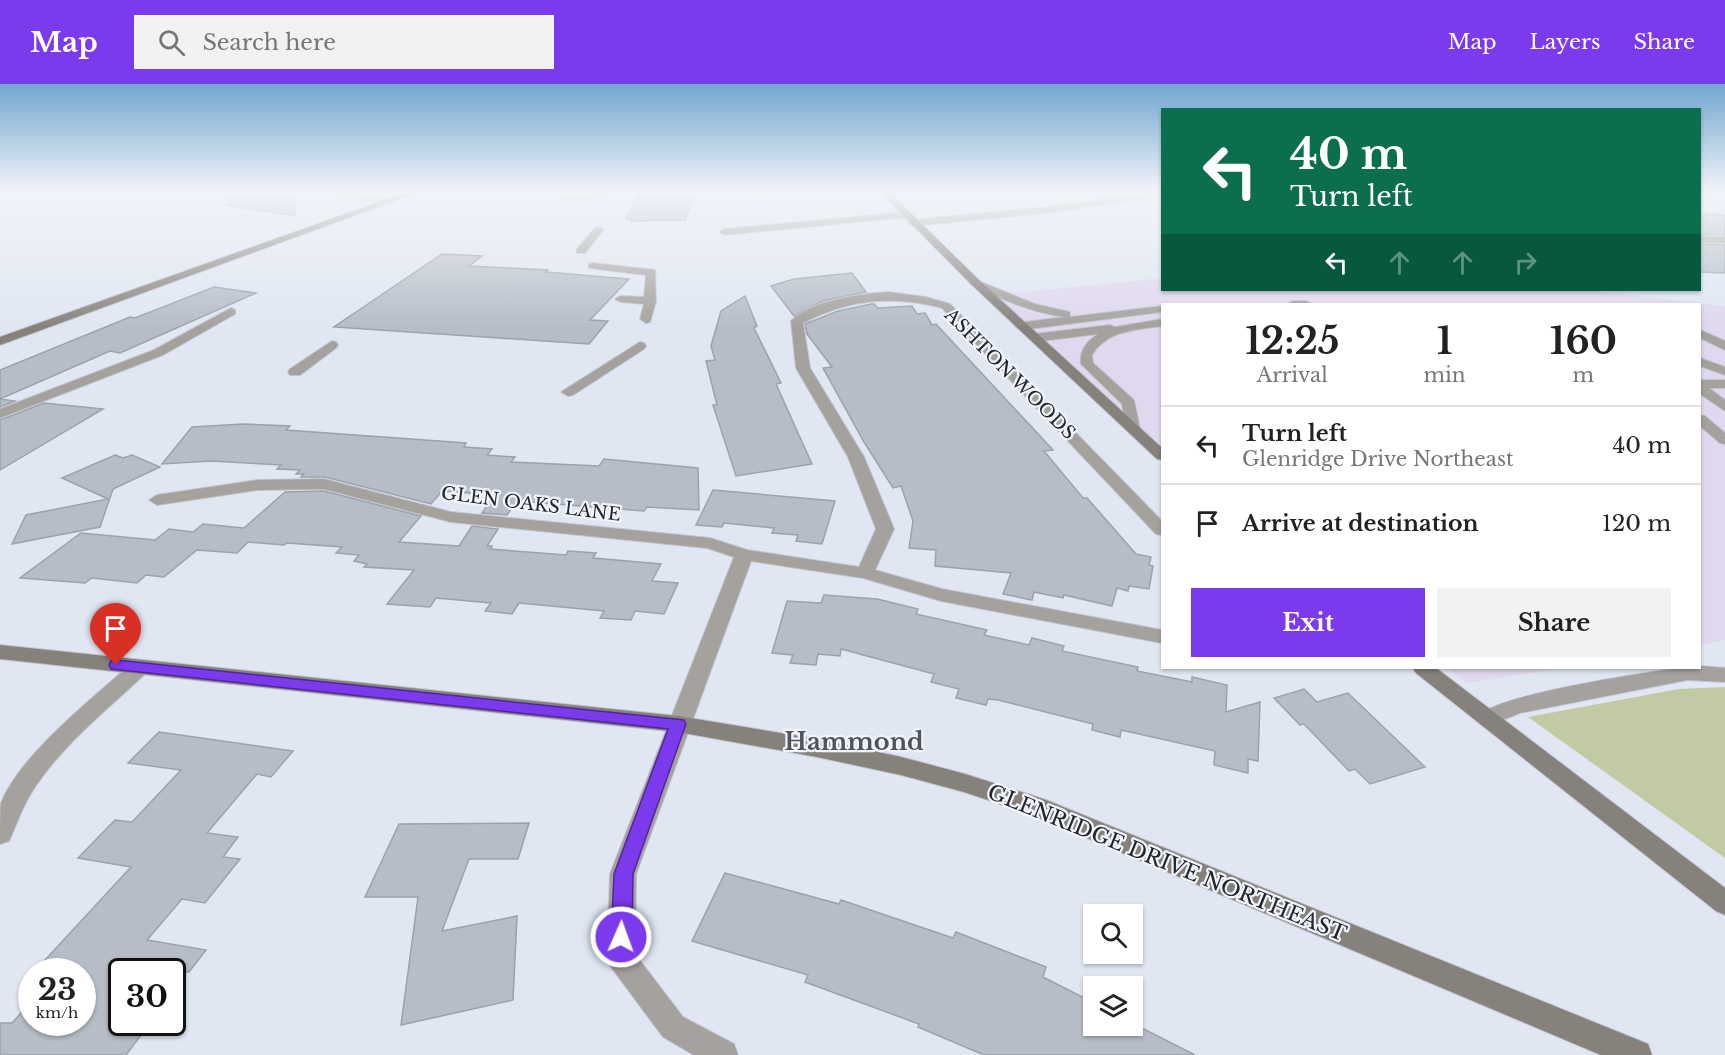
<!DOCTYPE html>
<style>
:root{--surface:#fff;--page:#f2f2f2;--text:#222;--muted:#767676;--line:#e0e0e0;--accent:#7c3aed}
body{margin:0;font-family:"Libre Baskerville",serif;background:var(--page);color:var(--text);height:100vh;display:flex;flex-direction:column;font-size:22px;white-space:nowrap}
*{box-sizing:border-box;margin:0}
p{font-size:20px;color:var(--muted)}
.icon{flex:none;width:33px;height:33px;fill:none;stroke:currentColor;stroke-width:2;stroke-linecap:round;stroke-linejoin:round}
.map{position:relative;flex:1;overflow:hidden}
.details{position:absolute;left:1161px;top:219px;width:540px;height:366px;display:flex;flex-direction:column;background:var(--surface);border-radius:0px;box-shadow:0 2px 4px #0004}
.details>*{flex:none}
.top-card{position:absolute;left:1161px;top:24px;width:540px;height:183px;border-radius:0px;box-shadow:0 2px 4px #0004;background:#0b6e4f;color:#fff;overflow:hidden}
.controls{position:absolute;left:1083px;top:820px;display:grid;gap:12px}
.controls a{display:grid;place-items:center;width:60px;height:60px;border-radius:0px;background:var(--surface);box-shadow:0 2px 4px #0004;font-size:30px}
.speed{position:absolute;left:18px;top:874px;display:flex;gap:12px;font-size:30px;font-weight:700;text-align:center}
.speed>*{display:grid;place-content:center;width:78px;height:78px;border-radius:50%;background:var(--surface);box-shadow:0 2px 4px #0004;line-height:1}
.speed small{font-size:15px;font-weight:400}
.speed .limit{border:3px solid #111;border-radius:9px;background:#fff;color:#111}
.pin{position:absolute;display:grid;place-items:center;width:51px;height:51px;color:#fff;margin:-62px -26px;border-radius:50% 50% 50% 0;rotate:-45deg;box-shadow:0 0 6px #0007}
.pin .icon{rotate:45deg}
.me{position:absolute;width:66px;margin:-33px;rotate:2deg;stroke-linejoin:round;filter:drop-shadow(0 0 4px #0008)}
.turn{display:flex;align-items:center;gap:21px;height:126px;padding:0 30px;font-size:27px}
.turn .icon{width:78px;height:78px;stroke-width:2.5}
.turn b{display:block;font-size:42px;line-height:51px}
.lanes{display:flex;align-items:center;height:57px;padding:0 30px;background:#0003;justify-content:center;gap:30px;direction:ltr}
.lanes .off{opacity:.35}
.eta{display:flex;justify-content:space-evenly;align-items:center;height:102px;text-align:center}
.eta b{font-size:36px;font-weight:700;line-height:42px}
.action{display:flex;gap:12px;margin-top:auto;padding:12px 30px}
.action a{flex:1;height:69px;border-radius:0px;background:var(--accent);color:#fff;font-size:24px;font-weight:700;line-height:69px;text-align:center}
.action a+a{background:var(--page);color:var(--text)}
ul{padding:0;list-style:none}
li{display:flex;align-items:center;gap:18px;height:78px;padding:0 30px;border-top:2px solid var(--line)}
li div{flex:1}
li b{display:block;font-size:22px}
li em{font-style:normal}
header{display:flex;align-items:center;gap:36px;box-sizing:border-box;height:84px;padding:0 30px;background:var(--accent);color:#fff}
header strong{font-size:28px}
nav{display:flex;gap:33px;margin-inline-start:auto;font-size:21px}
.search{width:420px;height:54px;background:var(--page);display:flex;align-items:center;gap:15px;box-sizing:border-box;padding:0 21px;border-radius:0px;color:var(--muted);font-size:22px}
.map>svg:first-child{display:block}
.education{fill:#e0d8ee}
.green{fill:#c2caa3}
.building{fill:#b6bdc7;stroke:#9ba2ac;stroke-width:1.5}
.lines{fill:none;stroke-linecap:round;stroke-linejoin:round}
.lane-casing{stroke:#bec4ce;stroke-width:2}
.street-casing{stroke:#bec4ce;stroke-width:2}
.secondary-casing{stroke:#bec4ce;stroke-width:2}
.lane{fill:#a5a29e;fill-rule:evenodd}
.street{fill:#a5a29e;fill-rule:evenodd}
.secondary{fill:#86817b;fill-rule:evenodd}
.route{fill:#7c3aed;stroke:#51269a;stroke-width:1.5}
.labels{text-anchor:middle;stroke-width:4.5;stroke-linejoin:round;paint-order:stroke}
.street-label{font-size:18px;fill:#23262a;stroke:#eff4fd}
.near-street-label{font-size:21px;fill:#23262a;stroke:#eff4fd}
.near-neighbourhood-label{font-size:24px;font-weight:bold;fill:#4f545d;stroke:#eff4fd}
</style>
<header>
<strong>Map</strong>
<div class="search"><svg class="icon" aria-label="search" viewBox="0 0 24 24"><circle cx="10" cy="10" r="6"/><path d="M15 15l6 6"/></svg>Search here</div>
<nav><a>Map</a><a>Layers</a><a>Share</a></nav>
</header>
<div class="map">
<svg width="1725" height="971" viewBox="0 0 1725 971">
<rect width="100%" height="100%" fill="#e0e7f2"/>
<!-- education -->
<path class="education" d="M1162 194V206H1587L1725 222V556L1700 561V220H1162V373L983 212Z
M1447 584H1560L1467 599Z"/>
<!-- green -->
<path class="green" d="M1725 603V774L1528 633 1679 605Z"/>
<!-- building -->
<path class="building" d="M227 108H292L296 132 226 121Z
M641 108H695L685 136 631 137 632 135H626Z
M1700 130 1725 131V151L1700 150Z
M1700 160 1725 161V189L1700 188Z
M442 170 482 172 469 182 548 186 546 188 629 195 590 236 608 237 589 260 334 243Z
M852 189 866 208 823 217 794 232 771 202 794 195Z
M214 203 256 209 120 269 110 267 0 315 15 317 0 323V286L130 233 135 234Z
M745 212 757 242 754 244 781 299 776 300 812 380 736 392 713 321H717L706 277 715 276 711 262 721 227Z
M871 220H874L878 224 912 222 917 230 925 229 932 241 936 240 1053 366 1044 367 1083 414H1087L1136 470 1151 473 1149 481 1153 482 1149 505 1129 502 1128 507 1117 504 1112 522 1064 511 1063 514 1034 508 1032 516 1003 510 1011 489 935 482 936 466 909 464 913 437 901 402 893 404 864 358 823 284 832 283 807 250 805 240 838 227Z
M44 319 103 325 0 386V336Z
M243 340 290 342 286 346 466 359 464 363 492 365 487 371 515 373 511 378 599 382 604 375 698 384 699 426 647 423 644 427 517 417 507 431 482 429 495 411 442 407 431 420 325 393H301L304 390H296L300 386 277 385 281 381 211 377 162 380 192 343Z
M115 371 123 374 132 371 160 383 113 405 100 443 12 460 26 431 108 415 62 394Z
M713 406 835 417 822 460 796 457 798 451 772 449 774 444 724 439 722 443 696 441Z
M324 407 421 432 399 458 459 462 472 442 498 445 487 462H492L490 465 566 471 568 467 596 469 593 474 661 480 652 497 678 499 664 530 635 527 631 536 600 534 604 527 519 519 512 530 485 527 491 519 436 514 430 523 387 520 414 486 364 483 367 480 354 477 359 471 336 469 342 463 287 459 284 461 248 458 237 469 197 466 164 493 146 491 137 499 92 494 85 499 20 494 81 449 155 456 169 445 193 448 203 440 244 444 285 408Z
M824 511 877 515 918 525 916 530 987 546 984 551 1029 561 1032 554 1064 562 1062 567 1138 583 1137 587 1192 598V593L1227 601 1226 628 1260 618 1258 677 1248 675V689L1214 681 1215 667 1121 646 1120 653 1092 646 1093 640 998 616 988 615 986 621 956 614 959 605 931 598 934 590 841 565 840 572 818 570 816 581 790 579 793 571 772 569 787 517 821 519Z
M1304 605 1317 618 1348 609 1425 683 1370 700 1355 685 1349 687 1304 640 1300 641 1274 614Z
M159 648 293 667 271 693 257 690 207 749 238 753 223 773 240 775 205 819 182 815 147 856 206 866 189 888H122V939H150L126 971H0V939H12L32 917V939H82V888H34L131 783 78 774 115 736 132 738 181 686 128 679Z
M529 739 518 775H469L442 847 517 832 513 916 401 941 418 813H365L399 740Z
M725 789 839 820 841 816 953 854 956 848 1046 883 1043 893 1094 919V942H1132V939L1195 971H984L918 943 919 940 805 898 808 891 692 857Z"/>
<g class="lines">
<!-- lane casing -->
<g class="lane-casing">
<path id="lane" d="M601 108 610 110 606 113 563 117 559 114 563 111Z
M906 128 911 131 909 133 724 151 719 148 724 145Z
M596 143 604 145 585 169H577V165Z
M593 179 655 186 656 217 650 238 646 239 640 235 644 220 621 218 615 215 621 212 644 213 646 191 589 184V180Z
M976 196 1035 220 1070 228V233L1162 222V228L1021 246 1015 242 1017 239 1064 233C1031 228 1002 216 972 201L970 199Z
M1293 217H1306L1312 220H1287Z
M1162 235V242C1136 246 1107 246 1092 271L1093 279 1134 316 1140 345 1133 349 1126 345 1122 320 1081 280C1079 267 1087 257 1098 250L1034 258 1028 254 1034 250 1110 241 1115 243Z
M1700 246 1725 257V266L1700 254Z
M332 257 336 258 338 261 336 264 300 291H290L288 288 290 285Z
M640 258 644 259 646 262 644 265 573 311 568 312 561 308Z
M1700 274 1725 283V291L1700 282Z
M1700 296H1725V304H1709L1725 316V327L1700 310Z
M1700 331 1705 332 1725 349V360L1720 359 1700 342Z
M139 577 146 579 149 584 146 589C106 627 59 663 30 711 21 726 16 742 9 757L0 760C0 748 0 730 1 719 20 671 93 614 132 579Z
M1700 582 1725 584V598L1687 596 1520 629 1488 642 1480 640 1477 634C1490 611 1645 589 1678 584Z"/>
</g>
<!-- street casing -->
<g class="street-casing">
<path id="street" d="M335 108H353L394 117 390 120 339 111Z
M1152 108H1162V112L1045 129 913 142 908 139 913 136 1045 123Z
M1700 152 1725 153V159L1700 158Z
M888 208 926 213 950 220 1162 437V451L1156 450 942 224C892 211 849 215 803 239L810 284 864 373 894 445 875 486 942 505 1162 546V559L941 517 863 494 751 477 636 790 635 870 683 933 734 960 738 971H694L663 953 611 883 607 874 610 790 734 473 707 464 451 438 324 405 257 406 157 421 149 416 157 411 257 396 324 395 451 428 710 454 747 466 859 483 876 445 848 373 796 284 791 237C812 216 860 210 888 208Z
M231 224 235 226V230L163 271 0 334V325L154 266Z"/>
</g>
<!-- secondary casing -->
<g class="secondary-casing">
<path id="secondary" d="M407 108H419L0 261V253Z
M880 108H889L980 197 1162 364V376L1157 375 972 201Z
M0 561 678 632 817 655 901 673 965 690 1046 716 1648 960 1652 971H1601L1030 730 964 708 901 691 817 673 678 648 0 575Z
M1413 584H1436L1725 804V831L1716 827 1416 589Z"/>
</g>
<!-- lane -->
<use href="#lane" class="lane"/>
<!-- street -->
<use href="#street" class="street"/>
<!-- secondary -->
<use href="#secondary" class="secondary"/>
</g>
<!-- sky -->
<linearGradient id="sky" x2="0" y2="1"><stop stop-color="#71a6cf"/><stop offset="0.44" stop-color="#f1f4f9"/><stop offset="1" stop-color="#f1f4f9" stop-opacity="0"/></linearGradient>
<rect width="1725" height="244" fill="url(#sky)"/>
<!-- route -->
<path class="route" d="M116 576 684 636 686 640 633 790 632 853 629 860 621 862 614 860 611 853 614 790 668 645 111 585 109 581 111 577Z"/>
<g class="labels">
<!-- street labels -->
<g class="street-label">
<text transform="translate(1010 290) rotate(45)" y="6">ASHTON WOODS</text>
<text transform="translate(531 420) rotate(7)" y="6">GLEN OAKS LANE</text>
</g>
<!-- near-street labels -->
<g class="near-street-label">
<text transform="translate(1167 779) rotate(22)" y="7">GLENRIDGE DRIVE NORTHEAST</text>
</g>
<!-- near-neighbourhood labels -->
<g class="near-neighbourhood-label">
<text x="854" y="666">Hammond</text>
</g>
</g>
</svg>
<div class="controls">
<a><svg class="icon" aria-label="search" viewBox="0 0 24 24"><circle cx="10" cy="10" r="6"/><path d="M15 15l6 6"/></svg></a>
<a><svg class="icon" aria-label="layers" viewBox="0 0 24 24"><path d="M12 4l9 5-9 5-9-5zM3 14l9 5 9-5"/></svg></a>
</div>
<div class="speed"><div>23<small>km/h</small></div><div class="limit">30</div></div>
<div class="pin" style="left:116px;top:581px;background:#d93025"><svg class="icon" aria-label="arrive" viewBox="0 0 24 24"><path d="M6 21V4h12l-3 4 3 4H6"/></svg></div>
<svg class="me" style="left:621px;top:853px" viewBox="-20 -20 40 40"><circle r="17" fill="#7c3aed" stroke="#fff" stroke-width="3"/><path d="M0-11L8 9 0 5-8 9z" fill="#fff"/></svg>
<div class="top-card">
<div class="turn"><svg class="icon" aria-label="left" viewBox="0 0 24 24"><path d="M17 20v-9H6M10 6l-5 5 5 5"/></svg><div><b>40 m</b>Turn left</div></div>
<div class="lanes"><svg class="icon" aria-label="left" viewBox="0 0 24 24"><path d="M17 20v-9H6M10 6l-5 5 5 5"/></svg><svg class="icon off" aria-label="ahead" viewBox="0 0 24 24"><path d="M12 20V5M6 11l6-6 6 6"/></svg><svg class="icon off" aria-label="ahead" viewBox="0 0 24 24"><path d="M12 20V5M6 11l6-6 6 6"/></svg><svg class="icon off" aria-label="right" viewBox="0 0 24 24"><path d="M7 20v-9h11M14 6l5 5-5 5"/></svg></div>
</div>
<section class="details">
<div class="eta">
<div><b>12:25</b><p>Arrival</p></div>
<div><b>1</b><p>min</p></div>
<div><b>160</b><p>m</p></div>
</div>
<ul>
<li><svg class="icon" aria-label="left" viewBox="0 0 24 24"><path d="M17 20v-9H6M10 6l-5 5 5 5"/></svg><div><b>Turn left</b><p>Glenridge Drive Northeast</p></div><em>40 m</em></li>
<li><svg class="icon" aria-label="arrive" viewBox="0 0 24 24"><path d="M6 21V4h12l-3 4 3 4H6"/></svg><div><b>Arrive at destination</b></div><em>120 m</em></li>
</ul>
<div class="action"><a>Exit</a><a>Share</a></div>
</section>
</div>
